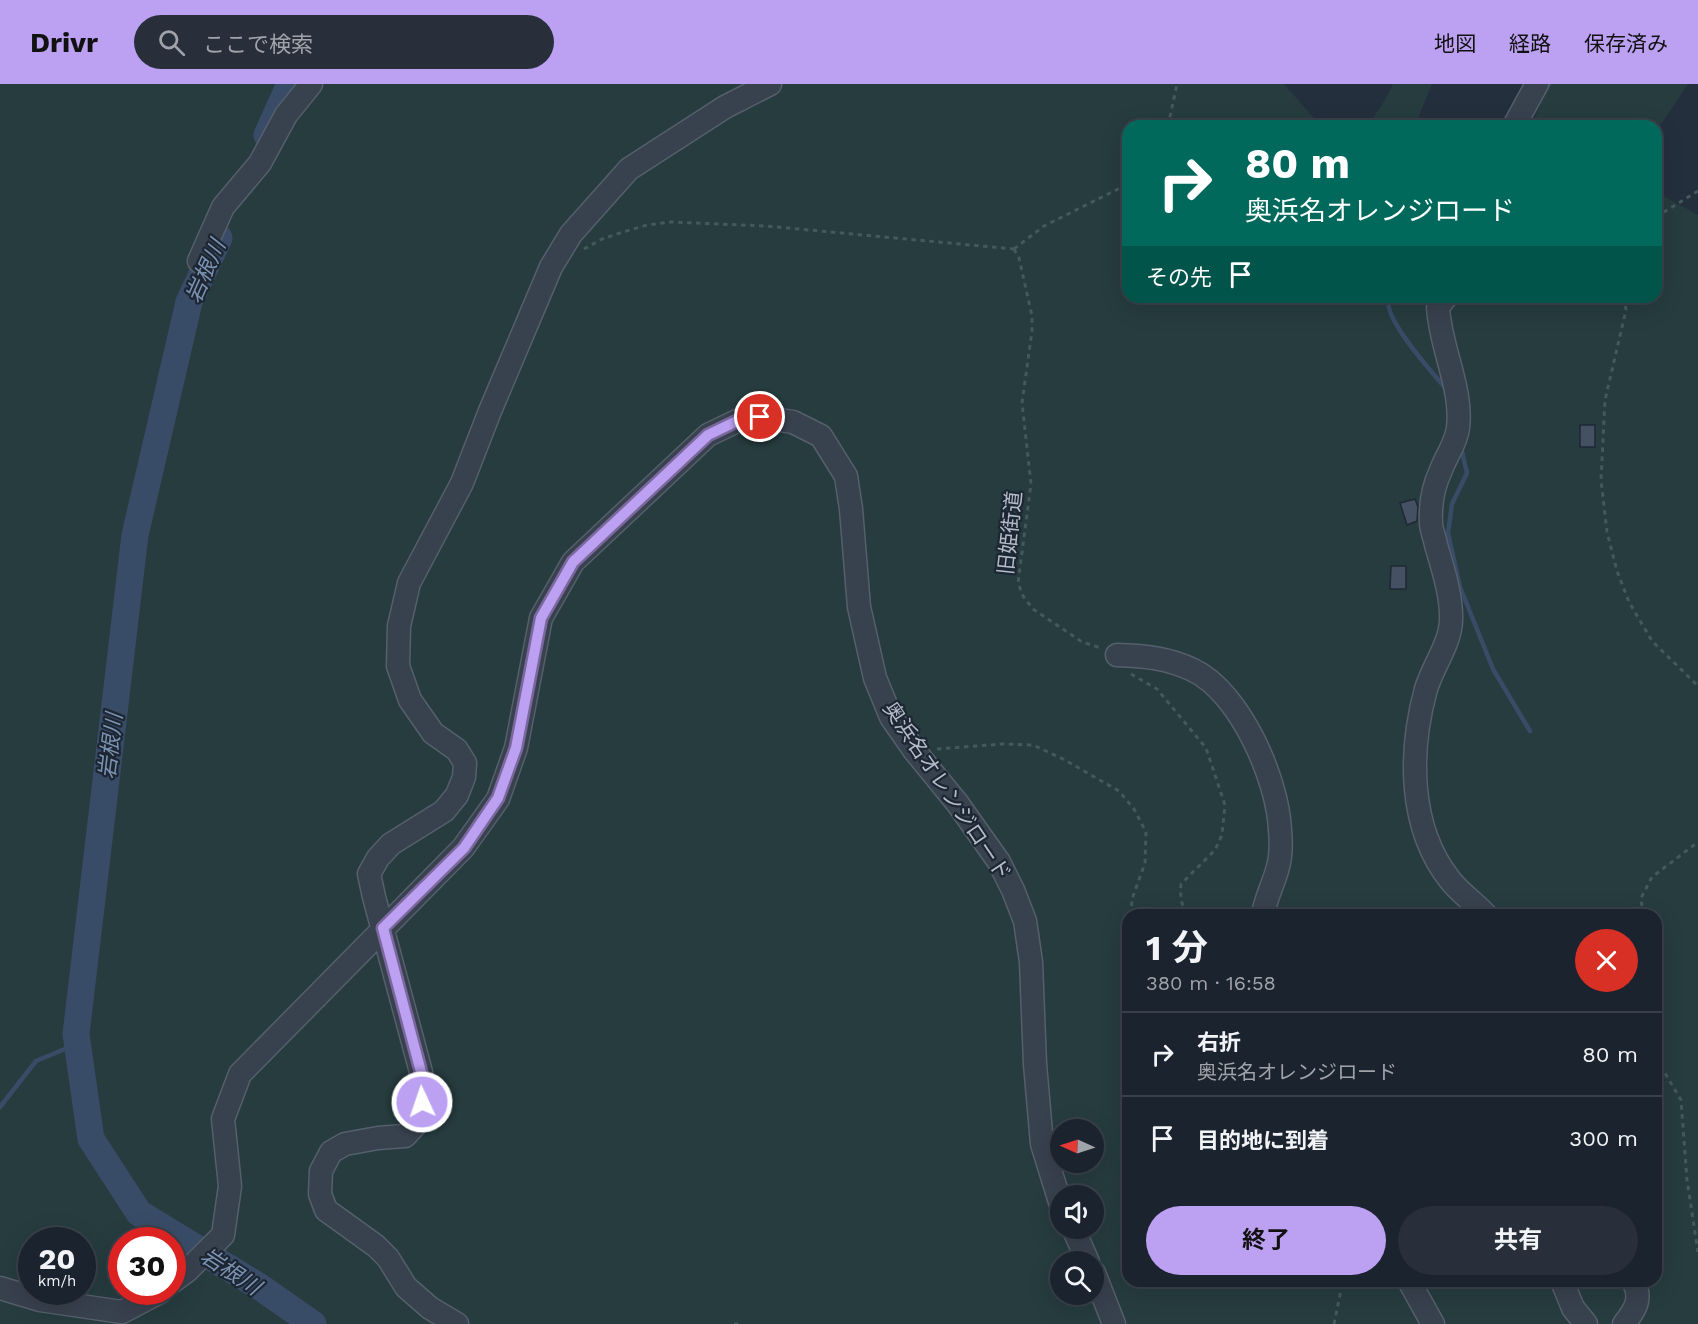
<!DOCTYPE html>
<html lang="ja">
<meta charset="utf-8">
<style>
:root{--surface:#1b232e;--page:#282f3a;--text:#f1f3f6;--muted:#a0a4aa;--line:#39404a;--accent:#bca0f2}
body{margin:0;font-family:"Work Sans","Noto Sans JP",sans-serif;background:var(--page);color:var(--text);height:100vh;display:flex;flex-direction:column;font-size:22px;white-space:nowrap}
*{box-sizing:border-box;margin:0}
p{font-size:20px;color:var(--muted)}
.icon{flex:none;width:33px;height:33px;fill:none;stroke:currentColor;stroke-width:2;stroke-linecap:round;stroke-linejoin:round}
.map{position:relative;flex:1;overflow:hidden}
.panel{position:absolute;left:1122px;top:825px;width:540px;height:378px;display:flex;flex-direction:column;background:var(--surface);border-radius:18px;box-shadow:0 6px 24px #0002,0 0 0 2px var(--line)}
.panel>*{flex:none}
.guide{position:absolute;left:1122px;top:36px;width:540px;height:183px;border-radius:18px;box-shadow:0 6px 24px #0002,0 0 0 2px var(--line);background:#00695c;color:#fff;overflow:hidden}
.needle{width:39px;rotate:273deg}
.buttons{position:absolute;left:1050px;top:1035px;display:grid;gap:12px}
.buttons a{display:grid;place-items:center;width:54px;height:54px;border-radius:50%;background:var(--surface);box-shadow:0 6px 24px #0002,0 0 0 2px var(--line);font-size:30px}
.speed{position:absolute;left:18px;top:1143px;display:flex;gap:12px;font-size:30px;font-weight:700;text-align:center}
.speed>*{display:grid;place-content:center;width:78px;height:78px;border-radius:50%;background:var(--surface);box-shadow:0 6px 24px #0002,0 0 0 2px var(--line);line-height:1}
.speed small{font-size:15px;font-weight:400}
.speed .limit{border:9px solid #d22;background:#fff;color:#111}
.pin{position:absolute;display:grid;place-items:center;width:51px;height:51px;color:#fff;margin:-26px;border:3px solid #fff;border-radius:50%;box-shadow:0 2px 6px #0007}
.me{position:absolute;width:66px;margin:-33px;rotate:357deg;stroke-linejoin:round;filter:drop-shadow(0 0 4px #0008)}
.turn{display:flex;align-items:center;gap:21px;height:126px;padding:0 24px;font-size:27px}
.turn .icon{width:78px;height:78px;stroke-width:2.5}
.turn b{display:block;font-size:42px;line-height:51px}
.then{display:flex;align-items:center;height:57px;padding:0 24px;background:#0003;gap:12px;font-size:22px}
.round{display:grid;place-items:center;flex:none;width:63px;height:63px;border-radius:32px;background:var(--page)}
.overview{display:flex;align-items:center;justify-content:space-between;height:102px;padding:0 24px}
h1{font-size:36px;font-weight:700;line-height:45px}
.button{display:flex;gap:12px;margin-top:auto;padding:12px 24px}
.button a{flex:1;height:69px;border-radius:36px;background:var(--accent);color:#111;font-size:24px;font-weight:700;line-height:69px;text-align:center}
.button a+a{background:var(--page);color:var(--text)}
ul{padding:0;list-style:none}
li{display:flex;align-items:center;gap:18px;height:84px;padding:0 24px;border-top:2px solid var(--line)}
li div{flex:1}
li b{display:block;font-size:22px}
li em{font-style:normal}
header{display:flex;align-items:center;gap:36px;box-sizing:border-box;height:84px;padding:0 30px;background:var(--accent);color:#111}
header strong{font-size:28px}
nav{display:flex;gap:33px;margin-inline-start:auto;font-size:21px}
.search{width:420px;height:54px;background:var(--page);display:flex;align-items:center;gap:15px;box-sizing:border-box;padding:0 21px;border-radius:33px;color:var(--muted);font-size:22px}
.map>svg:first-child{display:block}
.green{fill:#263c3f;fill-rule:evenodd}
.lines{fill:none;stroke-linecap:round;stroke-linejoin:round}
.stream{stroke:#394c67;stroke-width:4.5}
.river{stroke:#394c67;stroke-width:27}
.building{fill:#455162;stroke:#1f2835;stroke-width:1.5}
.minor-casing{stroke:#565f6c;stroke-width:25}
.path{stroke:#44595c;stroke-width:3;stroke-dasharray:4.5 4.5;stroke-linecap:butt}
.minor{stroke:#38414e;stroke-width:22}
.route-casing{stroke:#7a689d;stroke-width:15}
.route{stroke:#bca0f2;stroke-width:10}
.labels{text-anchor:middle;stroke-width:4.5;stroke-linejoin:round;paint-order:stroke}
.street-label{font-size:21px;fill:#b4bcc9;stroke:#1d2633}
.water-label{font-size:22px;font-style:italic;fill:#7c92b1;stroke:#1d2633}
</style>
<header>
<strong>Drivr</strong>
<div class="search"><svg class="icon" aria-label="search" viewBox="0 0 24 24"><circle cx="10" cy="10" r="6"/><path d="M15 15l6 6"/></svg>ここで検索</div>
<nav><a>地図</a><a>経路</a><a>保存済み</a></nav>
</header>
<div class="map">
<svg width="1698" height="1240" viewBox="0 0 1698 1240">
<rect width="100%" height="100%" fill="#242f3e"/>
<!-- green -->
<path class="green" d="M0 0H1284L1321 42H1128V213H1656V108L1698 131V1240H0ZM1128 831H1656V1197H1128ZM1060 1046H1094V1078H1060ZM1060 1112H1094V1144H1060ZM32 1156H82V1208H32ZM122 1156H172V1208H122ZM1060 1178H1094V1210H1060Z
M1393 0H1432L1415 42H1368L1386 14Z
M1549 0H1688L1656 48V42H1531Z"/>
<g class="lines">
<!-- stream -->
<path class="stream" d="M1544 8 1549 0
M1389 213C1381 233 1433 289 1447 306
M1461 363 1467 389 1452 420 1448 449 1460 503 1493 585 1530 647
M0 1023 36 977 77 960"/>
<!-- river -->
<path class="river" d="M267 51 290 0
M219 154 189 218 135 451 76 950 91 1055 139 1129 260 1203 313 1240"/>
</g>
<!-- building -->
<path class="building" d="M1580 341H1595V363H1580Z
M1415 415 1418 423 1417 437 1407 441 1400 419Z
M1391 482H1406V505H1390Z"/>
<g class="lines">
<!-- minor casing -->
<g class="minor-casing">
<path id="minor" d="M1514 42 1537 0
M199 177 223 123 260 79 286 31 311 0
M1446 213 1438 223C1440 263 1463 305 1458 344 1456 360 1446 372 1441 386 1433 403 1430 421 1431 439 1431 446 1435 454 1436 461 1443 485 1452 512 1451 537 1450 560 1433 582 1426 605 1409 667 1408 743 1450 796 1460 809 1475 819 1486 831
M1117 571C1145 572 1168 574 1193 586 1240 608 1278 696 1280 746 1281 757 1281 772 1278 783 1274 799 1265 815 1263 831
M1073 1144 1088 1178
M1094 1189 1114 1240
M1409 1197 1433 1240
M1562 1197 1573 1224 1586 1240
M172 1198 187 1187 223 1151 230 1102 223 1035 240 990 463 764 498 715 516 664 541 534 573 478 708 351 739 336 760 333 793 338 821 352 846 392 851 425 859 523 875 594 891 633 914 666 958 720 999 778 1013 806 1025 837 1031 878 1035 980 1042 1060 1060 1118
M0 1204 40 1216 122 1228 160 1208
M457 1240 430 1224 406 1203 388 1174 376 1162 326 1126 320 1110 321 1087 331 1068 345 1060 378 1054 405 1052 416 1040 422 1018 421 988 374 813 369 790 378 774 391 760 444 727 457 711 464 693 465 679 457 666 433 649 410 616 398 582 399 542 409 499 462 399 490 327 551 183 571 150 629 85 725 23 770 0
M1624 1240C1635 1226 1643 1214 1633 1197"/>
</g>
<!-- path -->
<path class="path" d="M1168 42 1177 0
M1656 133 1698 107
M584 165 602 155 623 148 647 141 671 138 766 142 1014 165
M1014 165 1019 174 1032 232V247L1022 319 1031 400 1018 499 1023 512 1033 525 1082 558 1101 564
M1014 165 1044 142 1128 100
M1624 213 1626 226 1605 316 1601 396 1607 448 1617 487 1629 518 1652 557 1698 602
M1131 590 1157 605 1206 664 1225 721 1222 751 1215 766 1181 800C1180 812 1181 820 1187 831
M937 665 1003 660 1033 661 1063 675 1119 707 1134 725 1146 748 1145 779 1132 815 1131 831
M1643 831 1641 814 1652 793 1698 758
M1656 974 1681 1016 1687 1096 1698 1168
M734 1240H739
M1334 1240 1340 1211V1197"/>
<!-- minor -->
<use href="#minor" class="minor"/>
</g>
<g class="lines">
<!-- route casing -->
<g class="route-casing">
<path id="route" d="M422 1018 421 988 383 844 464 764 498 714 516 664 541 534 573 478 708 351 739 336 760 333"/>
</g>
<!-- route -->
<use href="#route" class="route"/>
</g>
<g class="labels">
<!-- street labels -->
<g class="street-label">
<text transform="translate(1010 449) rotate(-84)" y="7">旧姫街道</text>
<text transform="translate(947 707) rotate(56)" y="7">奥浜名オレンジロード</text>
</g>
<!-- water labels -->
<g class="water-label">
<text transform="translate(205 187) rotate(-66)" y="8">岩根川</text>
<text transform="translate(110 662) rotate(-83)" y="8">岩根川</text>
<text transform="translate(231 1187) rotate(33)" y="8">岩根川</text>
</g>
</g>
</svg>
<div class="buttons">
<a><svg class="needle" viewBox="-14 -14 28 28"><path d="M0-13l5 13h-10z" fill="#e53935"/><path d="M0 13l5-13h-10z" fill="#a0a4aa"/></svg></a>
<a><svg class="icon" aria-label="sound" viewBox="0 0 24 24"><path d="M4 9h4l5-4v14l-5-4H4zM17 9q2 3 0 6"/></svg></a>
<a><svg class="icon" aria-label="search" viewBox="0 0 24 24"><circle cx="10" cy="10" r="6"/><path d="M15 15l6 6"/></svg></a>
</div>
<div class="speed"><div>20<small>km/h</small></div><div class="limit">30</div></div>
<div class="pin" style="left:760px;top:333px;background:#d93025"><svg class="icon" aria-label="arrive" viewBox="0 0 24 24"><path d="M6 21V4h12l-3 4 3 4H6"/></svg></div>
<svg class="me" style="left:422px;top:1018px" viewBox="-20 -20 40 40"><circle r="17" fill="#bca0f2" stroke="#fff" stroke-width="3"/><path d="M0-11L8 9 0 5-8 9z" fill="#fff"/></svg>
<div class="guide">
<div class="turn"><svg class="icon" aria-label="right" viewBox="0 0 24 24"><path d="M7 20v-9h11M14 6l5 5-5 5"/></svg><div><b>80 m</b>奥浜名オレンジロード</div></div>
<div class="then">その先<svg class="icon" aria-label="arrive" viewBox="0 0 24 24"><path d="M6 21V4h12l-3 4 3 4H6"/></svg></div>
</div>
<section class="panel">
<div class="overview"><div><h1>1 分</h1><p>380 m · 16:58</p></div><a class="round" style="background:#d93025;color:#fff"><svg class="icon" aria-label="close" viewBox="0 0 24 24"><path d="M6 6l12 12M18 6L6 18"/></svg></a></div>
<ul>
<li><svg class="icon" aria-label="right" viewBox="0 0 24 24"><path d="M7 20v-9h11M14 6l5 5-5 5"/></svg><div><b>右折</b><p>奥浜名オレンジロード</p></div><em>80 m</em></li>
<li><svg class="icon" aria-label="arrive" viewBox="0 0 24 24"><path d="M6 21V4h12l-3 4 3 4H6"/></svg><div><b>目的地に到着</b></div><em>300 m</em></li>
</ul>
<div class="button"><a>終了</a><a>共有</a></div>
</section>
</div>
